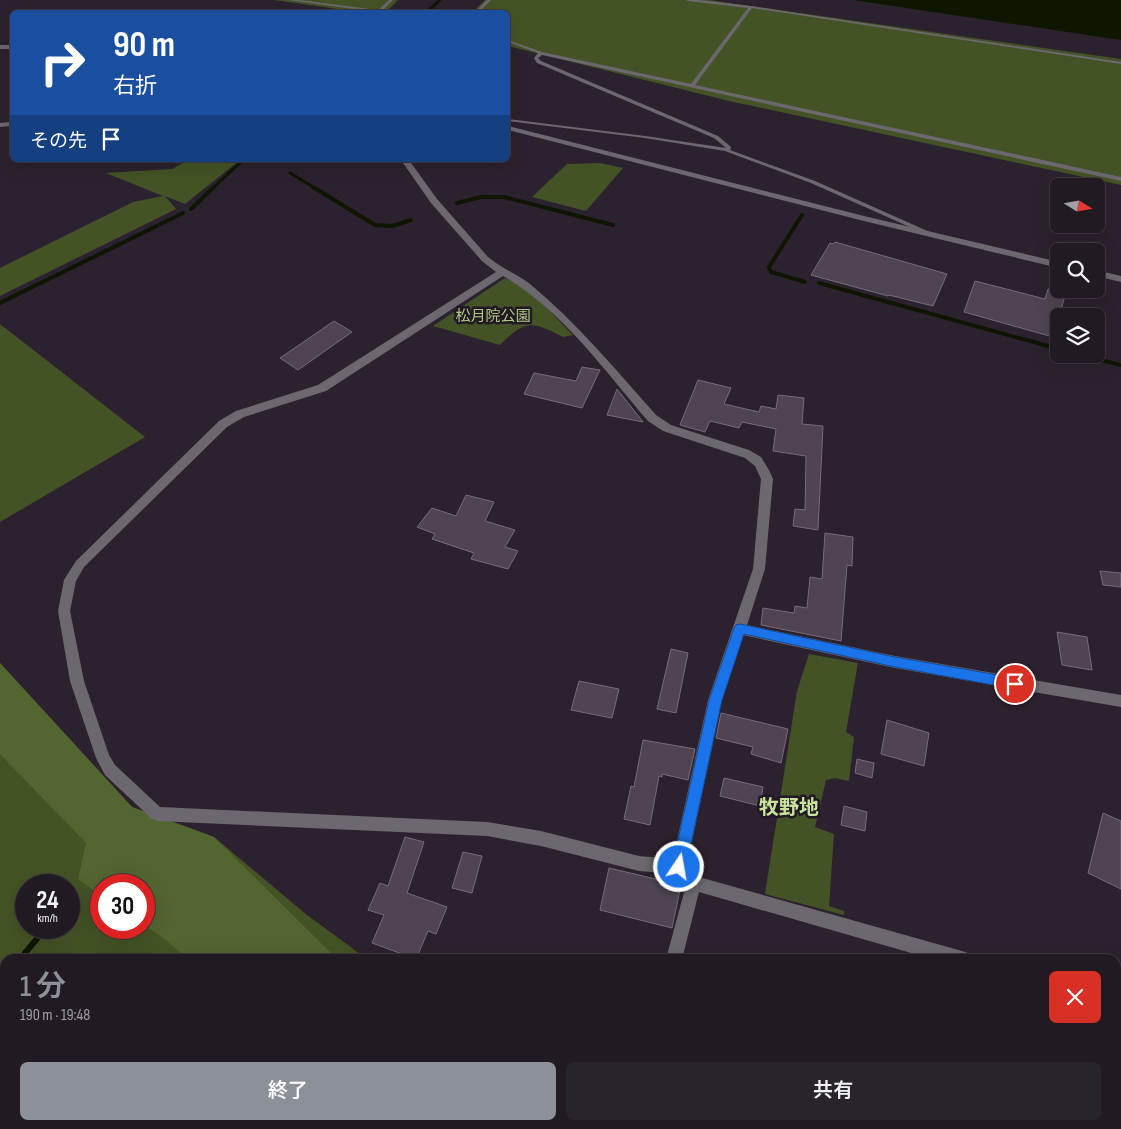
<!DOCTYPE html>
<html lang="ja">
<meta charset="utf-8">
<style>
:root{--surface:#211a23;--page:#29232b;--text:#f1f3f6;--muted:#a2a1a6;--line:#3e3841;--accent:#8c9099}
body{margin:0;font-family:"Sofia Sans Condensed","Noto Sans JP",sans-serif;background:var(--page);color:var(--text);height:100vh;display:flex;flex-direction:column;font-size:19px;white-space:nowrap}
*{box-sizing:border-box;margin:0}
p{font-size:16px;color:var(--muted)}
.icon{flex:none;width:28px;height:28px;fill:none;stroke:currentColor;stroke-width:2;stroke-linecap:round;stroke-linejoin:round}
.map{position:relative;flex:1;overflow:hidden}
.details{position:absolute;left:0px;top:954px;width:1121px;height:176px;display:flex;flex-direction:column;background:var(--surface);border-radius:15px 15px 0 0;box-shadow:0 5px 20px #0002,0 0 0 1px var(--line)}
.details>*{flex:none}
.top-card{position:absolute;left:10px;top:10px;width:500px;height:152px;border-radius:8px;box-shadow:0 5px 20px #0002,0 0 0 1px var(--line);background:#1a4fa0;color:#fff;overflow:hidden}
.needle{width:32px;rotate:101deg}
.buttons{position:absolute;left:1050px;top:178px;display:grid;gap:10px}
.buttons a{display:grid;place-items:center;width:55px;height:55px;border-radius:8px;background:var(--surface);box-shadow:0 5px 20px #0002,0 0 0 1px var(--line);font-size:25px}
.speed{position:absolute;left:15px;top:874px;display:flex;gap:10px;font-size:25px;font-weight:700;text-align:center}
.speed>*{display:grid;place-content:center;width:65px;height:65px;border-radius:50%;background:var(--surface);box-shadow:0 5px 20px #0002,0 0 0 1px var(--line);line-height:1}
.speed small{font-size:12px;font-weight:400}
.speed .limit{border:8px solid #d22;background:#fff;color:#111}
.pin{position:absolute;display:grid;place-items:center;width:42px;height:42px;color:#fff;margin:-21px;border:2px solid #fff;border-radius:50%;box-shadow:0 1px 5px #0007}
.me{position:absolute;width:55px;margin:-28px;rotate:12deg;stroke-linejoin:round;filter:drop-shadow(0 0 4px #0008)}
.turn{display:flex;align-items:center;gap:18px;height:105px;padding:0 20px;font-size:22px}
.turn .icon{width:65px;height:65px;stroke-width:2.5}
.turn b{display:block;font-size:35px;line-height:42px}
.then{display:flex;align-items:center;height:48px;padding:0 20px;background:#0003;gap:10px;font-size:19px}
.round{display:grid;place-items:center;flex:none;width:52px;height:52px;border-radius:8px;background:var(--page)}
.summary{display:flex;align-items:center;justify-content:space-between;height:85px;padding:0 20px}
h1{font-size:30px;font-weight:600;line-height:38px;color:var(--accent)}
.button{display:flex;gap:10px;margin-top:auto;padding:10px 20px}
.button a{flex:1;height:58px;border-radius:8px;background:var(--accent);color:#fff;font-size:20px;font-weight:600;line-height:58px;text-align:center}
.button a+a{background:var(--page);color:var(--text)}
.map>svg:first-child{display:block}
.green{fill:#445325;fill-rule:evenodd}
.forest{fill:#536530}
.water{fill:#0e1600}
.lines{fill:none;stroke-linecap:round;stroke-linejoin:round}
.stream-far2{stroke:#0e1600;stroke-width:3}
.stream-far1{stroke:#0e1600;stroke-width:4}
.stream{stroke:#0e1600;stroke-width:6}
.building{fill:#504453;stroke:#766b7a}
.service{fill:#6d686f;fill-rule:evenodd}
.minor{fill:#6d686f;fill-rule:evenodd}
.tertiary{fill:#6d686f;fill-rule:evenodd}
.route{fill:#1a73e8;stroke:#114b97}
.labels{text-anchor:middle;stroke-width:5;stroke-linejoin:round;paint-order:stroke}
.far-park-label{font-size:15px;fill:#afcc7c;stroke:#221825}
.quarter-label{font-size:20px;font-weight:bold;fill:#c8e39a;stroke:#221825}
</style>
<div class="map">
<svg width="1121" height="1129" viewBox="0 0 1121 1129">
<rect width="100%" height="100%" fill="#2c222f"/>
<!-- green -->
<path class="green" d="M274 0H398L388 10 399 12H359Z
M485 0H709L1121 59V185L729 101 508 46V12H473Z
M188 160H240L185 204 165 196 176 209 0 296V268L133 202 163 196 106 173 172 169Z
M600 163 623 168 586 211 532 197 567 164Z
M505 278C532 288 553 315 573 335L563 337C532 321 526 319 500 345L433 326Z
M0 324 145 437 0 522Z
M809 654 858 663 846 732 854 737 849 781 835 778 826 780 815 827 834 834 829 906 844 911V915L765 894 797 691Z
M0 663 132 807 214 837 307 915 367 959H5V1125H755L756 1129H0ZM26 885H69V928H26ZM101 885H144V928H101Z"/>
<!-- forest -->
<path class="forest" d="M0 663 132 807 214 837 337 959H187L166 940 144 925V885H101V896L78 879 86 843 0 754Z
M332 1125H593L596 1129H334Z"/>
<!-- water -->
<path class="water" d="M853 0H1121V40Z"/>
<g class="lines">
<!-- stream-far2 -->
<path class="stream-far2" d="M427 12 440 0
M290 173 315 188
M213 188 242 161H247"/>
<!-- stream-far1 -->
<path class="stream-far1" d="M313 187 375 225 392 226 411 220
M457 203 481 197H504L613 225
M191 209 214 187
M802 215 769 267 771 272 805 282
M819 283 1059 349
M0 303 183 213
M1076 354 1121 365"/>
<!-- stream -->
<path class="stream" d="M25 953 46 928
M99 1125 101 1129"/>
</g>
<!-- building -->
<path class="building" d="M835 242 947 274 933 306 889 295 888 296 811 275 830 243 833 244Z
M975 281 1045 299 1048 289H1067L1053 337 964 312Z
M334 321 352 332 298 370 280 358Z
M582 367 600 370 582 408 524 394 534 373 576 381Z
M698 380 731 388 724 404 759 412 761 406 776 409 778 395 804 398 802 424 823 426 818 530 793 526 795 509 805 510 806 456 773 451 776 429 742 422 739 428 710 421 705 432 680 425Z
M617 389 643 422 607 415Z
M466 495 494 502 485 521 515 530 505 547 518 551 508 569 471 559 474 553 432 539 435 534 417 527 432 508 456 516Z
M825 533 853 537 852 566 847 565 841 641 761 625 763 608 794 613 795 606 807 608 810 577 822 579Z
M1100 571 1121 573V587L1103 585Z
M1057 632 1087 637 1092 670 1062 665Z
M671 649 688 653 676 713 657 709Z
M579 681 619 689 612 718 571 710Z
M721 713 788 729 781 763 751 754 753 747 716 738Z
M887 720 929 733 924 766 881 754Z
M643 740 695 749 688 780 662 774V777L659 776 650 825 624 819 631 786 634 787Z
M857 759 874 763 872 778 855 773Z
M724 778 763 787 760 806 720 796Z
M844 806 867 812 865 831 841 825Z
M1103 813 1121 821V889L1088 873Z
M405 837 424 842 407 893 447 907 436 934 428 931 416 959 372 943 384 915 368 910 380 883 388 886Z
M463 852 482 856 472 893 452 888Z
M609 868 681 885 672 928 600 910Z"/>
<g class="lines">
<!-- service -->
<path class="service" d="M288 0H299L378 10 389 0H393L382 11H384L385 12H376Z
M487 0H491L479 12H475Z
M686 0H699L751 6 1121 62V64L752 8 695 85 1121 177V181L542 55 538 58 541 61 718 136 731 147V148L730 150 815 181 932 233 933 234 930 236 811 183 725 151 645 138 508 121V119L645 136 726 148 714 138 537 63 534 58 538 53 508 42V40L542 52 691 84 748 8 688 1Z"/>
<!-- minor -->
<path class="minor" d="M12 122V126L0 127V123Z
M508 126 868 217 1059 262V268L864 221 508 130Z
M401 160H409L437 199 488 257C501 268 517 274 530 284 577 323 616 370 656 415L671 425 749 450 761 457 769 470 773 479 765 569 747 625 895 656 1121 695V707L895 668 743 635 722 700 687 865 699 877 962 951 968 953 970 959H932L699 892 682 959H666L686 885 675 874 639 871 541 846 487 836 157 821 152 819 105 775 96 758 70 681 58 611 64 580 76 561 219 421 236 411 318 385 496 272 482 261 431 203ZM503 276C562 310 604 370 648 421L663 431 745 458 755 466 761 479 753 569 708 700 673 859 639 856 541 831 487 822 160 807 115 765 109 755 84 681 70 611 76 581 84 567 227 427 244 417 326 391Z
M1096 270 1121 276V282L1096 276Z
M1116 994 1121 996V1012L1116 1011Z
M746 1125H764L765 1129H747Z"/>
<!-- tertiary -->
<path class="tertiary" d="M0 45H12V49H0Z"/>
</g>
<!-- route -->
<path class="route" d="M740 624 895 657 1015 678 1019 680 1021 684 1019 687 1015 689 895 667 744 634 722 700 686 867 684 872 679 874 674 872 672 867 709 700 734 628 736 625Z"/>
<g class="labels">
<!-- far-park labels -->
<g class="far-park-label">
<text x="493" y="321">松月院公園</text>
</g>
<!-- quarter labels -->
<g class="quarter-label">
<text x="789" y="814">牧野地</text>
</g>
</g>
</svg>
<div class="buttons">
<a><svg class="needle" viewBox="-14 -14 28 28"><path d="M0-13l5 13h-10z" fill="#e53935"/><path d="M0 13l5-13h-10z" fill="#a2a1a6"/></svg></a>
<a><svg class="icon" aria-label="search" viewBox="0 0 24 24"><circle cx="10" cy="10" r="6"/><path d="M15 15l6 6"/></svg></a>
<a><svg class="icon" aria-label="layers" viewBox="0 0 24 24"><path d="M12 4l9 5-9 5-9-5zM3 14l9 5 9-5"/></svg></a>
</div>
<div class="speed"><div>24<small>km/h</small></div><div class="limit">30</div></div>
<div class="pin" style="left:1015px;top:684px;background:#d93025"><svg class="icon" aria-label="arrive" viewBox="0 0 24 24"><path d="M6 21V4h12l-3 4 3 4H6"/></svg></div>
<svg class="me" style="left:679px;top:867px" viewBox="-20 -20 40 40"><circle r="17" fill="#1a73e8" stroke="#fff" stroke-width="3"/><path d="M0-11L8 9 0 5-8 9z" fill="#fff"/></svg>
<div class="top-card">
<div class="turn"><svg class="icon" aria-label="right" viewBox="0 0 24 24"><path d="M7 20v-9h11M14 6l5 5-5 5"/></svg><div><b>90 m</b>右折</div></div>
<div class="then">その先<svg class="icon" aria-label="arrive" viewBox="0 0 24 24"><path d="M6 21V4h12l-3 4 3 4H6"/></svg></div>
</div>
<section class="details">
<div class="summary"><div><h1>1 分</h1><p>190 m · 19:48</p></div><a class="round" style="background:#d93025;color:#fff"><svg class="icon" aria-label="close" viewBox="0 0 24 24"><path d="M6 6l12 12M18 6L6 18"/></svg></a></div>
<div class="button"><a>終了</a><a>共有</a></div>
</section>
</div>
